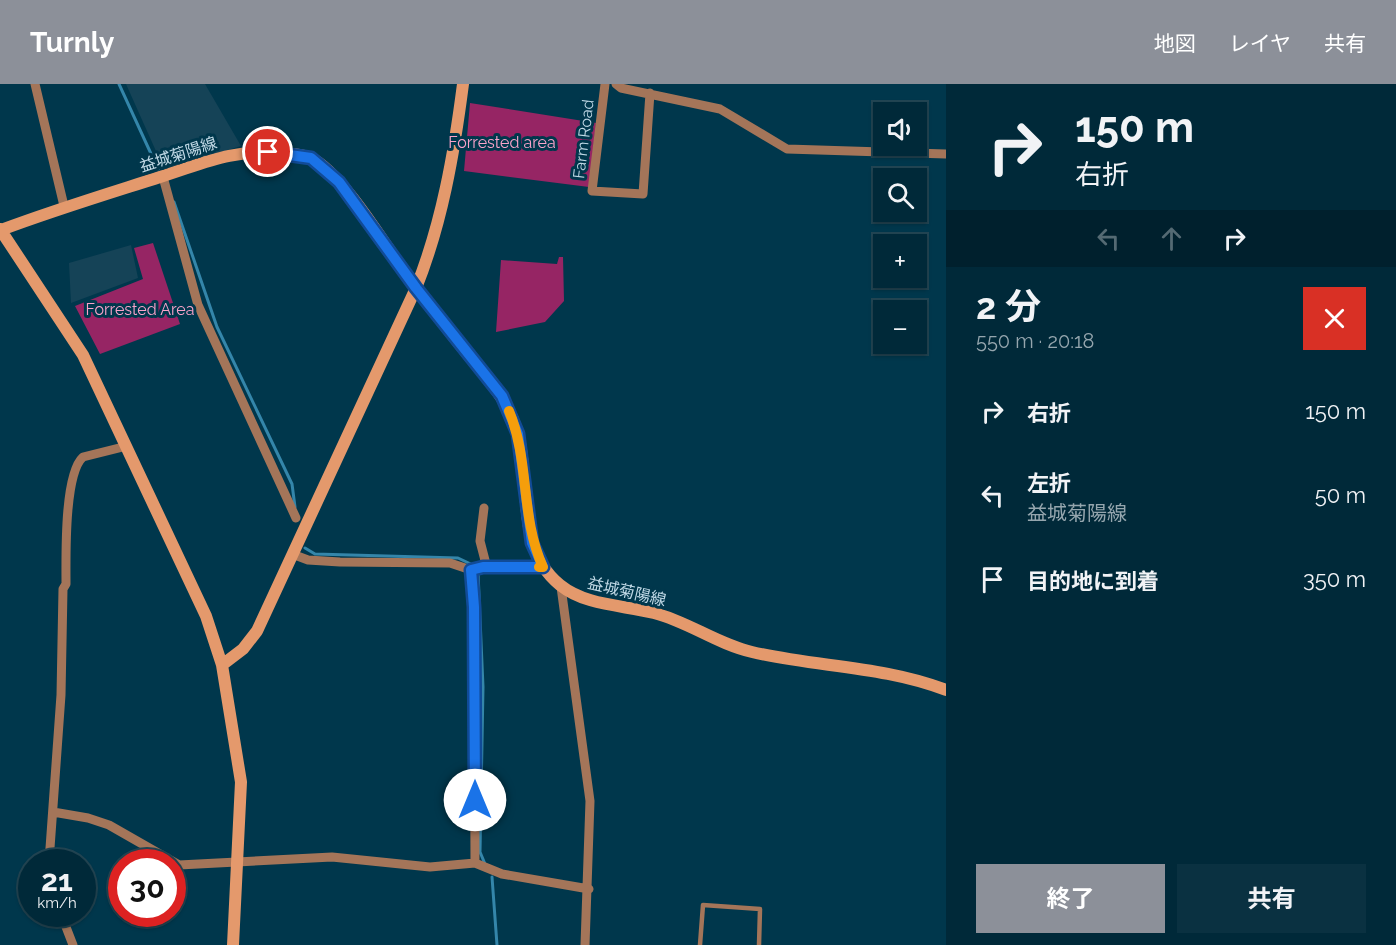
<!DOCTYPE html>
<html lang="ja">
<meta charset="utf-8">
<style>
:root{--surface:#002939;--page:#0a3141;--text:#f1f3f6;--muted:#95a6ae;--line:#224553;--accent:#8c9099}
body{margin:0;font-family:Raleway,"Noto Sans JP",sans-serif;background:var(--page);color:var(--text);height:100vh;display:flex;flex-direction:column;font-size:22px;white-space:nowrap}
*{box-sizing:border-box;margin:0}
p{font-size:20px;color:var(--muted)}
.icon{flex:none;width:33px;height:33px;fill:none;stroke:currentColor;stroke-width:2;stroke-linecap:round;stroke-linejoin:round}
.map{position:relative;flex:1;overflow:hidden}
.sheet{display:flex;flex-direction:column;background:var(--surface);width:450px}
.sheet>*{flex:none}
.guide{background:#002939;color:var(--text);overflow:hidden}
.fabs{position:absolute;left:873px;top:18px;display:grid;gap:12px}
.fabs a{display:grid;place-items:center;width:54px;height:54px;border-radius:0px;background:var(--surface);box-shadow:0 2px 4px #0004,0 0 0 2px var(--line);font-size:30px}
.speed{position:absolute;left:18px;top:765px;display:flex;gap:12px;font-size:30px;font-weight:700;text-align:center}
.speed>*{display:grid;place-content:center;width:78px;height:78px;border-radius:50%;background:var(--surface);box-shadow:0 2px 4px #0004,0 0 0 2px var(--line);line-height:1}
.speed small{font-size:15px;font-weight:400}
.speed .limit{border:9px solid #d22;background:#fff;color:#111}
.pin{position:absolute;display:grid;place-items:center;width:51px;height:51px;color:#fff;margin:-26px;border:3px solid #fff;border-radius:50%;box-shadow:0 2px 6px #0007}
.me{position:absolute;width:66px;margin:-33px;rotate:0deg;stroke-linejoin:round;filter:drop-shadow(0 0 4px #0008)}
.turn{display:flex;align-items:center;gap:21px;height:126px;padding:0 30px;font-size:27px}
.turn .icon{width:78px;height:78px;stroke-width:2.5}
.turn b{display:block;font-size:42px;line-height:51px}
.lanes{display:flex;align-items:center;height:57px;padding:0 30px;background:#0003;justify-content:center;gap:30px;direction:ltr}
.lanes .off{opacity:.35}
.round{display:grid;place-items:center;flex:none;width:63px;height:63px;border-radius:0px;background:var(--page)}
.summary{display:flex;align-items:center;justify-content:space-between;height:102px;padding:0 30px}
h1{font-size:36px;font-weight:700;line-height:45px}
.action{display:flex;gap:12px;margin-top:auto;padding:12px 30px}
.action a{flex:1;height:69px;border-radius:0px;background:var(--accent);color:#fff;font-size:24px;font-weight:700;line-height:69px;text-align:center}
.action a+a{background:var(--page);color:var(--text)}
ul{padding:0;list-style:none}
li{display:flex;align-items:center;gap:18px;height:84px;padding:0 30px}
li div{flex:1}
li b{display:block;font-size:22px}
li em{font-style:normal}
header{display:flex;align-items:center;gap:36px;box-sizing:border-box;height:84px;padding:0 30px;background:var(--accent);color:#fff}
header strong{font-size:28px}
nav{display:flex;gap:33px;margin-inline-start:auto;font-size:21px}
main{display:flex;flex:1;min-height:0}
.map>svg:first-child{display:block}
.built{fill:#154357}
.forest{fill:#962564}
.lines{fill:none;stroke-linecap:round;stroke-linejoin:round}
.stream{stroke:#3486aa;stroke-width:3}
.lane{stroke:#a47559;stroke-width:4.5}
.street{stroke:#a47559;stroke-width:9}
.secondary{stroke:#e4996c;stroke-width:12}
.route-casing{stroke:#114b97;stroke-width:15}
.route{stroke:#1a73e8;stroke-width:10}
.slow{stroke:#f59e0b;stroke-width:10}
.labels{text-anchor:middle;stroke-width:6;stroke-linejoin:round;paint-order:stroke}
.street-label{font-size:16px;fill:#c0d9e6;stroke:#00374c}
.park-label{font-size:16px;fill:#faa3ca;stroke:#00374c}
</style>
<header>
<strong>Turnly</strong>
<nav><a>地図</a><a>レイヤ</a><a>共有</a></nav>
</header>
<main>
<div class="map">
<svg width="946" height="861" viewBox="0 0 946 861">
<rect width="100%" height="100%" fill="#00374c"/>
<!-- built -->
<path class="built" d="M126 0H205L241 62 164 85Z
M131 161 138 194 71 219 69 179Z"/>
<!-- forest -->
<path class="forest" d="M470 19 596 39 589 103 464 87Z
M153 159 180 240 100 270 75 222 143 195 134 164Z
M559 173H563L564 217 545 238 496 248 501 176 557 180Z"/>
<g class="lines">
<!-- stream -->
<path class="stream" d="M119 0 158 85
M174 118 217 243 292 400 295 423
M305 464 315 470 458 474 475 482
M478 488 483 603 480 768 485 780
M492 793 497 861"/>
<!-- lane -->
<path class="lane" d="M700 861 703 821 760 825 759 861"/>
<!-- street -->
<path class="street" d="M35 0 64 122
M605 0 592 107 643 110 650 9
M616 0 621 4 720 25 787 65 946 70
M163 93 198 221 296 434
M484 424 480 457 487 484
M292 470 308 476 340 478 450 479 471 486 483 483H543
M471 486 474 523 475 779
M561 503 590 717 585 861
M53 728 88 734 109 741 179 781 332 773 430 783 475 779 502 790 589 805
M49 778 61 611 63 505 66 500C66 473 64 390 83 373L127 362
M61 830 73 861"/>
<!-- secondary -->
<path class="secondary" d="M0 145 83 271 206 532 222 581 241 698 233 861
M1 146C54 126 107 110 160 93 208 78 228 66 280 69 289 70 302 70 311 74 345 90 394 176 419 209 436 230 452 251 469 272 489 297 510 319 518 350 531 400 515 465 560 501 586 522 623 521 654 529 689 538 717 560 752 568 816 583 884 582 946 606
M222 581 243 565 257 547 416 204C442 139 454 70 463 0"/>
</g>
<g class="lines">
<!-- route casing -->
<g class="route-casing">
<path id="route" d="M268 68 311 74 339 98 416 204 502 312 518 350 532 459 543 483H483L471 486 474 523 475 716"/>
</g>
<!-- route -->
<use href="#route" class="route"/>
<!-- slow -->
<path class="slow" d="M509 327C530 377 520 433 543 483H539"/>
</g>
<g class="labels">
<!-- street labels -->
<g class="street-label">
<text transform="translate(583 55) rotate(-83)" y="6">Farm Road</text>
<text transform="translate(178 70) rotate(-18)" y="6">益城菊陽線</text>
<text transform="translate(627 507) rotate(13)" y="6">益城菊陽線</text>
</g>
<!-- park labels -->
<g class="park-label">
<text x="502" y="64">Forrested area</text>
<text x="140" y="231">Forrested Area</text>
</g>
</g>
</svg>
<div class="fabs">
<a><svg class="icon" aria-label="sound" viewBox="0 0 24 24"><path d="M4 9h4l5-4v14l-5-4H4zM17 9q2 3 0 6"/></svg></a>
<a><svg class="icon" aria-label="search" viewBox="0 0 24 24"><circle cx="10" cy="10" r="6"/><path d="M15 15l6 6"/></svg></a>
<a>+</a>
<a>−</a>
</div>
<div class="speed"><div>21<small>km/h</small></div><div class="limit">30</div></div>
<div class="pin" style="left:268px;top:68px;background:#d93025"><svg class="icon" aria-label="arrive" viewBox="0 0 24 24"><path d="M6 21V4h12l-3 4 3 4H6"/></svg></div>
<svg class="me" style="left:475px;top:716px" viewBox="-20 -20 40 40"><circle r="19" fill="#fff"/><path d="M0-13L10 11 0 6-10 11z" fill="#1a73e8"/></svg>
</div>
<section class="sheet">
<div class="guide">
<div class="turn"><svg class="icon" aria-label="right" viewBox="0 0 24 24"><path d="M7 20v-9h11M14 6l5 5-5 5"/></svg><div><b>150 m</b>右折</div></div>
<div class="lanes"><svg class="icon off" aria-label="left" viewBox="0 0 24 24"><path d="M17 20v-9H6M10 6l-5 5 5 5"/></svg><svg class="icon off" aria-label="ahead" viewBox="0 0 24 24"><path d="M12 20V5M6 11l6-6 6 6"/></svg><svg class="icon" aria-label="right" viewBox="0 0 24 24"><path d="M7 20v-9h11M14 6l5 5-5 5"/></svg></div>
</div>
<div class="summary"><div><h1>2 分</h1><p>550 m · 20:18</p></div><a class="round" style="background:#d93025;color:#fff"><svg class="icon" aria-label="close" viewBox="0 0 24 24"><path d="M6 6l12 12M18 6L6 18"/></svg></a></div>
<ul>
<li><svg class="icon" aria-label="right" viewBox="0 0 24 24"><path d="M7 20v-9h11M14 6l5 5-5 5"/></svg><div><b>右折</b></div><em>150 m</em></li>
<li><svg class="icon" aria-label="left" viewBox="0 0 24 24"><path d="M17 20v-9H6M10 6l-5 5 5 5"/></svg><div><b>左折</b><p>益城菊陽線</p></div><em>50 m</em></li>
<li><svg class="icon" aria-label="arrive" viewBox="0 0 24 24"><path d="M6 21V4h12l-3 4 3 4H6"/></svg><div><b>目的地に到着</b></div><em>350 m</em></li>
</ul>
<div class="action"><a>終了</a><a>共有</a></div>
</section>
</main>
